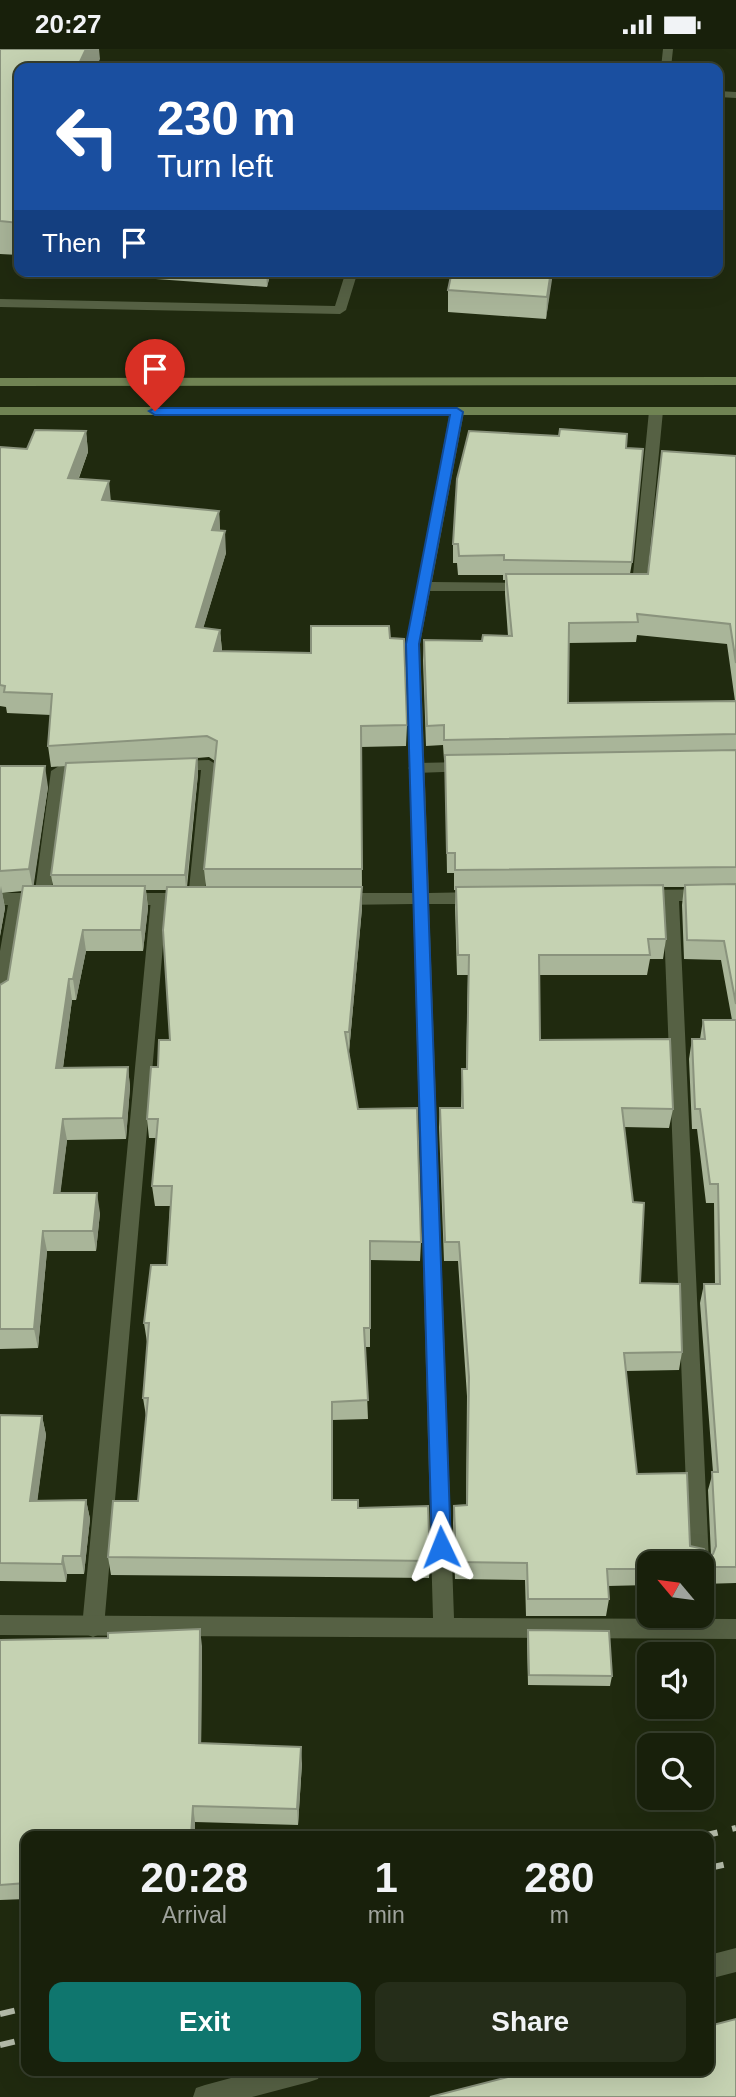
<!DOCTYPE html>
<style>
:root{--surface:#18200b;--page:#252d19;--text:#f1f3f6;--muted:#9fa39d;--line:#363e2c;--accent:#0f766e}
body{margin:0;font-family:Arial,sans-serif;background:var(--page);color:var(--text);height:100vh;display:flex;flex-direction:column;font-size:26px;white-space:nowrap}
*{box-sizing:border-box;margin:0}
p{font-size:23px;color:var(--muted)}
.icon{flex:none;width:38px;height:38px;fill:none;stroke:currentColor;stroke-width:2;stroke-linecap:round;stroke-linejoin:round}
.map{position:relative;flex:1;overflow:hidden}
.drawer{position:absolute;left:21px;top:1782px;width:693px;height:245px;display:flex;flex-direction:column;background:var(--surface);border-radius:14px;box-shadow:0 7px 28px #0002,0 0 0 2px var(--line)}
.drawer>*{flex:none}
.top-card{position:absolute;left:14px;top:14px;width:709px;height:214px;border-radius:14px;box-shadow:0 7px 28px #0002,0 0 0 2px var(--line);background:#1a4fa0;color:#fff;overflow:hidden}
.needle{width:46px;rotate:299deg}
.tools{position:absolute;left:637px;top:1502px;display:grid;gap:14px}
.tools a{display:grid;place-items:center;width:77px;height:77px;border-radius:14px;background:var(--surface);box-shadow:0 7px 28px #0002,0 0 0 2px var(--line);font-size:35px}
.pin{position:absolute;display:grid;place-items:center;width:60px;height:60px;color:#fff;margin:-72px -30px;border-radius:50% 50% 50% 0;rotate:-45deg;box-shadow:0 0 7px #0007}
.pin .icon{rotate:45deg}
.me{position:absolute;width:77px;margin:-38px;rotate:358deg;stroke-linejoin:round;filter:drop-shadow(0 0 5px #0008)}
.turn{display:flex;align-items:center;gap:24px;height:147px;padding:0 28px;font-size:32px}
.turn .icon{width:91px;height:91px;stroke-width:2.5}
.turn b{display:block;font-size:49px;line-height:60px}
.then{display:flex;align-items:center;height:66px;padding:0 28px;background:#0003;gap:14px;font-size:26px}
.eta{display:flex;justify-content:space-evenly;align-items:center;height:119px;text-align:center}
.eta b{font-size:42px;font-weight:600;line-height:49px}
.button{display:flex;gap:14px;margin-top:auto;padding:14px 28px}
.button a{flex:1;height:80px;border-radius:14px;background:var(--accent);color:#fff;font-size:28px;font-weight:600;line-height:80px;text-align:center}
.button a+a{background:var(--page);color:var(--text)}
.status{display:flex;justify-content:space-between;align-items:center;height:49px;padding:0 35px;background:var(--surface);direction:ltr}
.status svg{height:19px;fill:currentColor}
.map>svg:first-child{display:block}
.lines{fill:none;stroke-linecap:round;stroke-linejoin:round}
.lane{fill:#566144;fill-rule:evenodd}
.street{fill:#566144;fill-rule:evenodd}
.secondary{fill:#708353;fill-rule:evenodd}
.rail{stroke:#b4bba9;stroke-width:6;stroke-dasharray:15 15;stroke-linecap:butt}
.wall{fill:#a9b599;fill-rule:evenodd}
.shaded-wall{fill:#8a937d}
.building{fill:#c5d2b2;stroke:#8a937d;stroke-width:2}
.route{fill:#1a73e8;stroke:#114b97;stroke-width:2}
</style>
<div class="status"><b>20:27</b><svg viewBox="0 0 49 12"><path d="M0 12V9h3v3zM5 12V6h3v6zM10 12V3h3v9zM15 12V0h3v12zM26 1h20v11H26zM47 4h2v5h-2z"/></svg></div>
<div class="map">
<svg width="736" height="2048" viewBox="0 0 736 2048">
<rect width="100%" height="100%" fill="#202a0f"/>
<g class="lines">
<!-- lane -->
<path class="lane" d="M663 0H673L671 19H661Z
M718 42 736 43V49L718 48Z
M346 222H358L346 261 340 265 0 258V250L335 257Z
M209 711 217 716 204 850 196 856 188 850 201 721 176 722 168 717 176 712Z
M465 713 470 714 473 718 470 722 416 724 408 719 416 714Z
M89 716 97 721 94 725 66 727 50 850 48 854H36L34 850 51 722 59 717Z
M17 844 25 850 9 952 0 958V902L9 850Z
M159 844 167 850 104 1578 100 1585 93 1588 86 1585 82 1578 151 850Z"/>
<!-- street -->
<path class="street" d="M656 358 663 362 646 540 644 543 630 544 623 540 632 536 649 362Z
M457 359 464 363 432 533 529 534 536 538 529 542H430L420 595 429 844 479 843 487 849 479 855H429L454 1569 736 1570V1590L0 1586V1566L433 1569 413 855 339 856 331 850 339 844H413L406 595 450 363Z
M736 840V852H679L709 1514 706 1521 702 1522V1514H689L663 853H640L632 847 640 841Z
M0 844H42L50 850 42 856H0Z
M122 844H189L197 850 189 856H122L114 850Z
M736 1899V1923L709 1930V1906Z
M261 2021H321L318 2030 309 2033 252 2048H193L196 2039 205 2036Z"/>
<!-- secondary -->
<path class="secondary" d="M736 328V336L0 337V329Z
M0 358H736V366H0Z"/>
<!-- rail -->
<path class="rail" d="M703 1787 736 1779
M709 1819 736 1813
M0 1965 26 1959
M0 1996 26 1990"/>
</g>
<!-- wall -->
<path class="wall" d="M0 0 100 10 19 19V206L0 205Z
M73 222H271L267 238 73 224Z
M452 222H552L546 270 448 263V241Z
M86 382 88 403 79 429 111 452 219 462 220 482 226 504 203 579 220 581 222 602 311 604 390 589 407 676 406 697 361 698 362 841V859L349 1003 358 1060 421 1193 420 1212 370 1211V1298H365L368 1370 332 1371 333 1451 358 1459 430 1512 429 1529 111 1526 108 1508 138 1452 146 1367 143 1349 148 1293H147L144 1274 167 1216 170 1157H155L152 1137 156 1089H149L147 1070 158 1018 170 991 167 841H146L148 859 143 902H86L76 951H72L63 1019 128 1018 130 1038 126 1090 67 1091 60 1144 100 1164 96 1202H47L38 1299 0 1300V936L8 931 22 842 2 844 5 859 0 887V717L48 738 33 837H53L51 826 66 717 51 718 48 697 51 666 7 664 6 658 0 657V398L27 400ZM209 708 215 712 204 820 206 838H187L198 725 197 709Z
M626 399 632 513 630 525H648L736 407V1534L702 1535V1514H649V1536L608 1537 609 1550 606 1567H526L525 1531 455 1530 453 1474 454 1457 466 1456 467 1347 458 1212H444L439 1078 440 1059H461L462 1020H466L468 926H457L455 858 456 841H454V824H447L445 711H444L443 696 426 697 423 611 424 591 482 592 508 587 505 545V531H503V526H458L457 514H453V495ZM637 586 727 595 735 652 568 654 569 594 636 593ZM663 838H684L682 856 684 910 721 911 732 971H703L700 990H692L689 1010 692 1080H697L706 1154H714L715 1235H704L700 1254 713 1423 708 1441 711 1506 707 1508 690 1497 637 1425 626 1322 679 1321 682 1303 640 1234 624 1078 669 1079 673 1060 540 991 539 926H647L650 910H663L666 890Z
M0 1366 42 1367 46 1386 37 1452 86 1451 90 1470 84 1525H67L66 1533 0 1532Z
M528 1581 612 1627 610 1637 528 1636 527 1591Z
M0 1591 202 1597 201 1695 302 1714 298 1776 195 1773 26 1787V1850L0 1851Z"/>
<!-- shaded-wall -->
<path class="shaded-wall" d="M86 0H99L100 10 96 19H77Z
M266 222H271L267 238Z
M551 222H552V231L546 270 547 248Z
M86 382 88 403 71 450 68 429Z
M109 432 111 453 102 451Z
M219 462 220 483 212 481Z
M225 482 226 504 197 600 196 578Z
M220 581 222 602H214Z
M197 709 198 725 186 841 185 826Z
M45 717 48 738 33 841 29 820Z
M1 837 5 859 0 887V843Z
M145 837 148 859 143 902 141 881Z
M362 838V859L349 1003V983Z
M83 881 86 902 76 951 73 930Z
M69 930 72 951 60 1040 56 1019Z
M128 1018 130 1038 126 1090 123 1069Z
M63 1070 67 1091 58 1164 54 1144Z
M97 1144 100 1164 96 1202 93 1182Z
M43 1182 47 1202 38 1299 34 1280Z
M42 1367 46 1386 35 1470 30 1452Z
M86 1451 90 1470 84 1525 81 1507Z
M63 1507 67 1525 66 1533 62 1515Z
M200 1580 202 1597 201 1711 199 1694Z
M301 1698 302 1714 298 1776 297 1760Z
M193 1757 195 1773V1787H191Z"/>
<!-- building -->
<path class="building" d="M0 0H86L77 19H19V174L0 172Z
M452 222H551L547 248 448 241Z
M560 380 627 385 626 399 643 400 632 513 504 511V506L459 507 458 495H453L457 430 469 382 559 387Z
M35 381 86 382 68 429 109 432 102 451 219 462 212 481 225 482 196 578 220 581 214 602 311 604V577H389L390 589 404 590 407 676 361 677 362 820H204L217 692 207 687 48 697 52 645 4 643 5 637 0 636V398L27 400Z
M662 402 736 407V614L730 575 637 565 638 573 569 574 568 654 736 652V685L444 691V676L427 677 424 591 482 592 483 586 512 587 506 525H648Z
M736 701V818L455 821V804H447L445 706Z
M197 709 185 826H51L66 714Z
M0 717H45L29 820 0 822Z
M736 835V955L724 892 687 891 685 836Z
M663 836 666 890H648L650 906H539L540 991 670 990 673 1060 622 1059 633 1153 644 1154 640 1234 680 1235 682 1303 624 1304 637 1425 687 1424 690 1497 704 1500 707 1508 713 1505 716 1497 712 1423H718L704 1235H720L718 1135H710L700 1060H695L692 990H705L703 971H736V1518H702V1514H649V1520H607L609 1550H528L527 1514 456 1513 454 1457 467 1456 469 1328 459 1193H445L440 1059H463L462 1020H467L469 906H458L456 838Z
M23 837H145L141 881H83L73 930H69L56 1019 128 1018 123 1069 63 1070 54 1144H97L93 1182H43L34 1280H0V936L8 931Z
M167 838H362L349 983H345L358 1060 417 1059 421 1193 370 1192V1279H364L368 1351 332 1353V1451H358V1459L428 1457 430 1512 108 1508 113 1452H138L148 1349H143L149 1274H144L151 1216H167L172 1137H152L158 1070H147L151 1018H158L159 991H170L163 881Z
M0 1366 42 1367 30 1452 86 1451 81 1507H63L62 1515 0 1514Z
M200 1580 199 1694 301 1698 297 1760 193 1757 191 1787H26V1834L0 1836V1591L108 1589V1584Z
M528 1581 609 1582 612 1627 529 1626Z
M736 1970V2048H430L535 2021H709V1977Z"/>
<!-- route -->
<path class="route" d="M457 359 463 363 419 595 451 1498 448 1504 441 1506 435 1504 432 1498 406 595 450 366H155L149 362 155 359Z"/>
</svg>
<div class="tools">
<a><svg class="needle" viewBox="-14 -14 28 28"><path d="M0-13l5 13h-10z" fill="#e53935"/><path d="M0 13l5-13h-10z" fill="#9fa39d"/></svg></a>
<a><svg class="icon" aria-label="sound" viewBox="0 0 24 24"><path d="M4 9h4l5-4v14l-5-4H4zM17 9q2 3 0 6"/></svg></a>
<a><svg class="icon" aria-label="search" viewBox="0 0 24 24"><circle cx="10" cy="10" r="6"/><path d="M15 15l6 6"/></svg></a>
</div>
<div class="pin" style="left:155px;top:362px;background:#d93025"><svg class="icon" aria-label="arrive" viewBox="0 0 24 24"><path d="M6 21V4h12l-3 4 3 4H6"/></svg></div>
<svg class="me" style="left:441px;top:1498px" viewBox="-20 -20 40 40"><path d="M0-17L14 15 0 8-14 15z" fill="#1a73e8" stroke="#fff" stroke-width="4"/></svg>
<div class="top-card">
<div class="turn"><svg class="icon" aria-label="left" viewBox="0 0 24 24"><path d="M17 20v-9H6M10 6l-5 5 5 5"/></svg><div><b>230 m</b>Turn left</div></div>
<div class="then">Then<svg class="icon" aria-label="arrive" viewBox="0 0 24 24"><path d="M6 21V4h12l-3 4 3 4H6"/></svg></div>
</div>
<section class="drawer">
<div class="eta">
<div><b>20:28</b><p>Arrival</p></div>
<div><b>1</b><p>min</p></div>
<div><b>280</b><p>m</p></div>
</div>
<div class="button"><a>Exit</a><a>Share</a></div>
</section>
</div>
